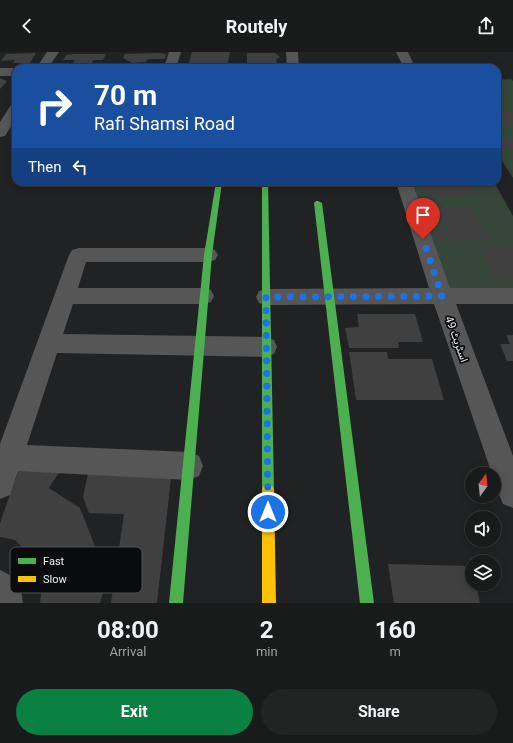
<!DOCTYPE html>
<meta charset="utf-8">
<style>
:root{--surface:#191a1a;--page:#222323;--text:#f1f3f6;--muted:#9fa1a2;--line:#373839;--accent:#0b8043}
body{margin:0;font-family:Roboto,Vazirmatn,sans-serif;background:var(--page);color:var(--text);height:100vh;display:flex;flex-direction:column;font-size:15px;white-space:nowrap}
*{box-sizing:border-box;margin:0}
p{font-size:13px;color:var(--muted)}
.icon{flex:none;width:22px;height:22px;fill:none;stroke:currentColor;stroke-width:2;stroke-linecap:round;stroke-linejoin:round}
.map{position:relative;height:551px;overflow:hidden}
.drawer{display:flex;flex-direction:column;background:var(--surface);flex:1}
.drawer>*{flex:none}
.hud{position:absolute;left:12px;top:12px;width:489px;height:122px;border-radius:12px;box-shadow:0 2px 10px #0003,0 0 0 1px var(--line);background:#1a4fa0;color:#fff;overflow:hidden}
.needle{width:26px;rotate:15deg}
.fabs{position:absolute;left:465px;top:415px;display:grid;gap:8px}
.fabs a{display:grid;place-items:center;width:36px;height:36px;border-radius:50%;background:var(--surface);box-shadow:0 2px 10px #0003,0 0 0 1px var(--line);font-size:20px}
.pin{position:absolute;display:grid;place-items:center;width:34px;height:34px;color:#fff;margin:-41px -17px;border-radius:50% 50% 50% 0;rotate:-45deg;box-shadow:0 0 4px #0007}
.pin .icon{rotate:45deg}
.me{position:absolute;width:44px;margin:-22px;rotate:0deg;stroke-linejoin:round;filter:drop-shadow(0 0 3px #0008)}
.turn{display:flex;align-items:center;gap:14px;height:84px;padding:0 16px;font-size:18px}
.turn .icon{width:52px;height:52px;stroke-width:2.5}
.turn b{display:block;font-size:28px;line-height:34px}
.then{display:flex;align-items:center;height:38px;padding:0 16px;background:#0003;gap:8px;font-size:15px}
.eta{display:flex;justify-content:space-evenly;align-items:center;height:68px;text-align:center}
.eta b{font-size:24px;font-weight:700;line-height:28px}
.primary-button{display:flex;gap:8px;margin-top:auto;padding:8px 16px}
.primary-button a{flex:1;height:46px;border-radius:24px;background:var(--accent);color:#fff;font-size:16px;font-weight:700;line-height:46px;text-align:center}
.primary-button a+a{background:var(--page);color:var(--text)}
header{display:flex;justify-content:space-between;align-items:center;height:52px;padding:0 16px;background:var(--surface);font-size:18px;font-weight:700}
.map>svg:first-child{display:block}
.green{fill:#364638}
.building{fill:#404041}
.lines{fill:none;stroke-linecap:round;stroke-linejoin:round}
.street{fill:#565657;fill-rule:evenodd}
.fast{fill:#4caf50;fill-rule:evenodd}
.slow{fill:#ffc107;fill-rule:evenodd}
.route{stroke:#1a73e8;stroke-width:7;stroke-dasharray:0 12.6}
.labels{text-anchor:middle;stroke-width:3.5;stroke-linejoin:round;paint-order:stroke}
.street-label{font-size:11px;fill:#eff0f2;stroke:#0a0b0c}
.key{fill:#0a0b0c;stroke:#4f5051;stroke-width:1}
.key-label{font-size:11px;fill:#eff0f2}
</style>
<header><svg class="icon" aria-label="back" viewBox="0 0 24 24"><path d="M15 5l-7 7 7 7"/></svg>Routely<svg class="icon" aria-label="share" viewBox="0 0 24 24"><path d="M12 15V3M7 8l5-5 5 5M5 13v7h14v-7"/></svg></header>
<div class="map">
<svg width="513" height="551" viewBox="0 0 513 551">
<rect width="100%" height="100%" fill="#212223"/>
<!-- green -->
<path class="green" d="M511 27 513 29V126L497 101V28Z
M409 130H494L513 164V239L449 240Z"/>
<!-- building -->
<path class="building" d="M192 0H230L228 11 191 12 189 11Z
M36 1 30 11H13L15 8 1 9 6 2Z
M158 1 166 2 165 7H149L145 10 132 11 123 6 125 2Z
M247 1H275L280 5 276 8 277 11H247Z
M73 2H106L103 8H93L92 11H73L75 8H63L66 3Z
M0 26 7 29 0 37Z
M497 59H513V73H502L497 67Z
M497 87H513V96L502 97 497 92Z
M420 130H470L477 144H425Z
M422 155H473L490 188 435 189 432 180H449L443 165H426Z
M480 195H513V227H495Z
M357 262H415L423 290H398L399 296H349L345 276 359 275Z
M506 283H513V309H507L500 292H510Z
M349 300H387L388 307H432L444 348H356Z
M20 414 60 419 49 436 80 456 98 502 104 538 100 551H40L42 536 31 504 15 488 0 485V471Z
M88 421 171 426 157 551H111L124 462 89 461 83 445Z
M388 512 471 514 472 532H476L480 551H394Z"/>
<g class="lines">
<!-- street -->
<path class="street" d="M47 0H59L48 16H36Z
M169 0H181L176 16H164Z
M286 0H298L299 16H287Z
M396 0H408L413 11 411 14H403Z
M0 16H16V24H0Z
M16 52V67L5 84 0 85V70L11 53Z
M396 130H412L450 236H513V252H456L513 404V456L503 452C499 442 494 432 494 422H492L434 252 266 253 259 251 256 245 259 239 266 237 429 236Z
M79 196H208L215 198 218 203 215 208 208 210H86L78 236H204L211 238 214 244 211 250 204 252H73L63 282 266 285 274 288 277 295 274 302 266 305 57 301 27 393 189 400 199 404 203 414 199 424 189 428 18 419 10 443 0 447V392L69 203 72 198Z
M0 518C16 525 21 533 23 551H0Z"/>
<!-- fast -->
<path class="fast" d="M216 130H222L212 203 183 551H169L204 203Z
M262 130H268L274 438 272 442 268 444 264 442 262 438Z
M316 149H318L322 151 374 551H360L314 151Z"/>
<!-- slow -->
<path class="slow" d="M268 432 272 434 274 438 276 551H262V438L264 434Z"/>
</g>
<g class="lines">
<!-- route -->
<path class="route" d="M268 460 266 245 442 244 423 187"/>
</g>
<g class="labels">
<!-- street labels -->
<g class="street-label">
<text transform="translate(457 287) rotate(70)" y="4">اسٹریٹ 49</text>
</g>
</g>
<!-- legend -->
<rect x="10" y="495" width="132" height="46" rx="6" class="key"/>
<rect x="18" y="506" width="18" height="6" fill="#4caf50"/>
<rect x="18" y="524" width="18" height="6" fill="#ffc107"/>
<g class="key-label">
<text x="43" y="513">Fast</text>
<text x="43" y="531">Slow</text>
</g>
</svg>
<div class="fabs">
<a><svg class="needle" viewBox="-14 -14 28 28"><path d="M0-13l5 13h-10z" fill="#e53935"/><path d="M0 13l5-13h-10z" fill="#9fa1a2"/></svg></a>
<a><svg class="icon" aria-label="sound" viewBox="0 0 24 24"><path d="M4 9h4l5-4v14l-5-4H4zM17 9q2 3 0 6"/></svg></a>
<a><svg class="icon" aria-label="layers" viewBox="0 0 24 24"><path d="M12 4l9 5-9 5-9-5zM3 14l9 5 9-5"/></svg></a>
</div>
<div class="pin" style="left:423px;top:187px;background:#d93025"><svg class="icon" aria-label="arrive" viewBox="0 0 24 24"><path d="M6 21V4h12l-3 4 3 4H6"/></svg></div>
<svg class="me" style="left:268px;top:460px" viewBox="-20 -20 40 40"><circle r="17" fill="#1a73e8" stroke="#fff" stroke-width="3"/><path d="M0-11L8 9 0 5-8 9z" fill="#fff"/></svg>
<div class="hud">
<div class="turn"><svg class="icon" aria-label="right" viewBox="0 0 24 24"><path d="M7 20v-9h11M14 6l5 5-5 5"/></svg><div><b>70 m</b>Rafi Shamsi Road</div></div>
<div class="then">Then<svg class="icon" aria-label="left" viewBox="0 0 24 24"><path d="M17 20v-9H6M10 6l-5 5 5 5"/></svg></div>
</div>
</div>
<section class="drawer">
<div class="eta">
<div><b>08:00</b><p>Arrival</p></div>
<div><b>2</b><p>min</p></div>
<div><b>160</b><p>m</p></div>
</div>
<div class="primary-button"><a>Exit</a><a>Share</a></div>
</section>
